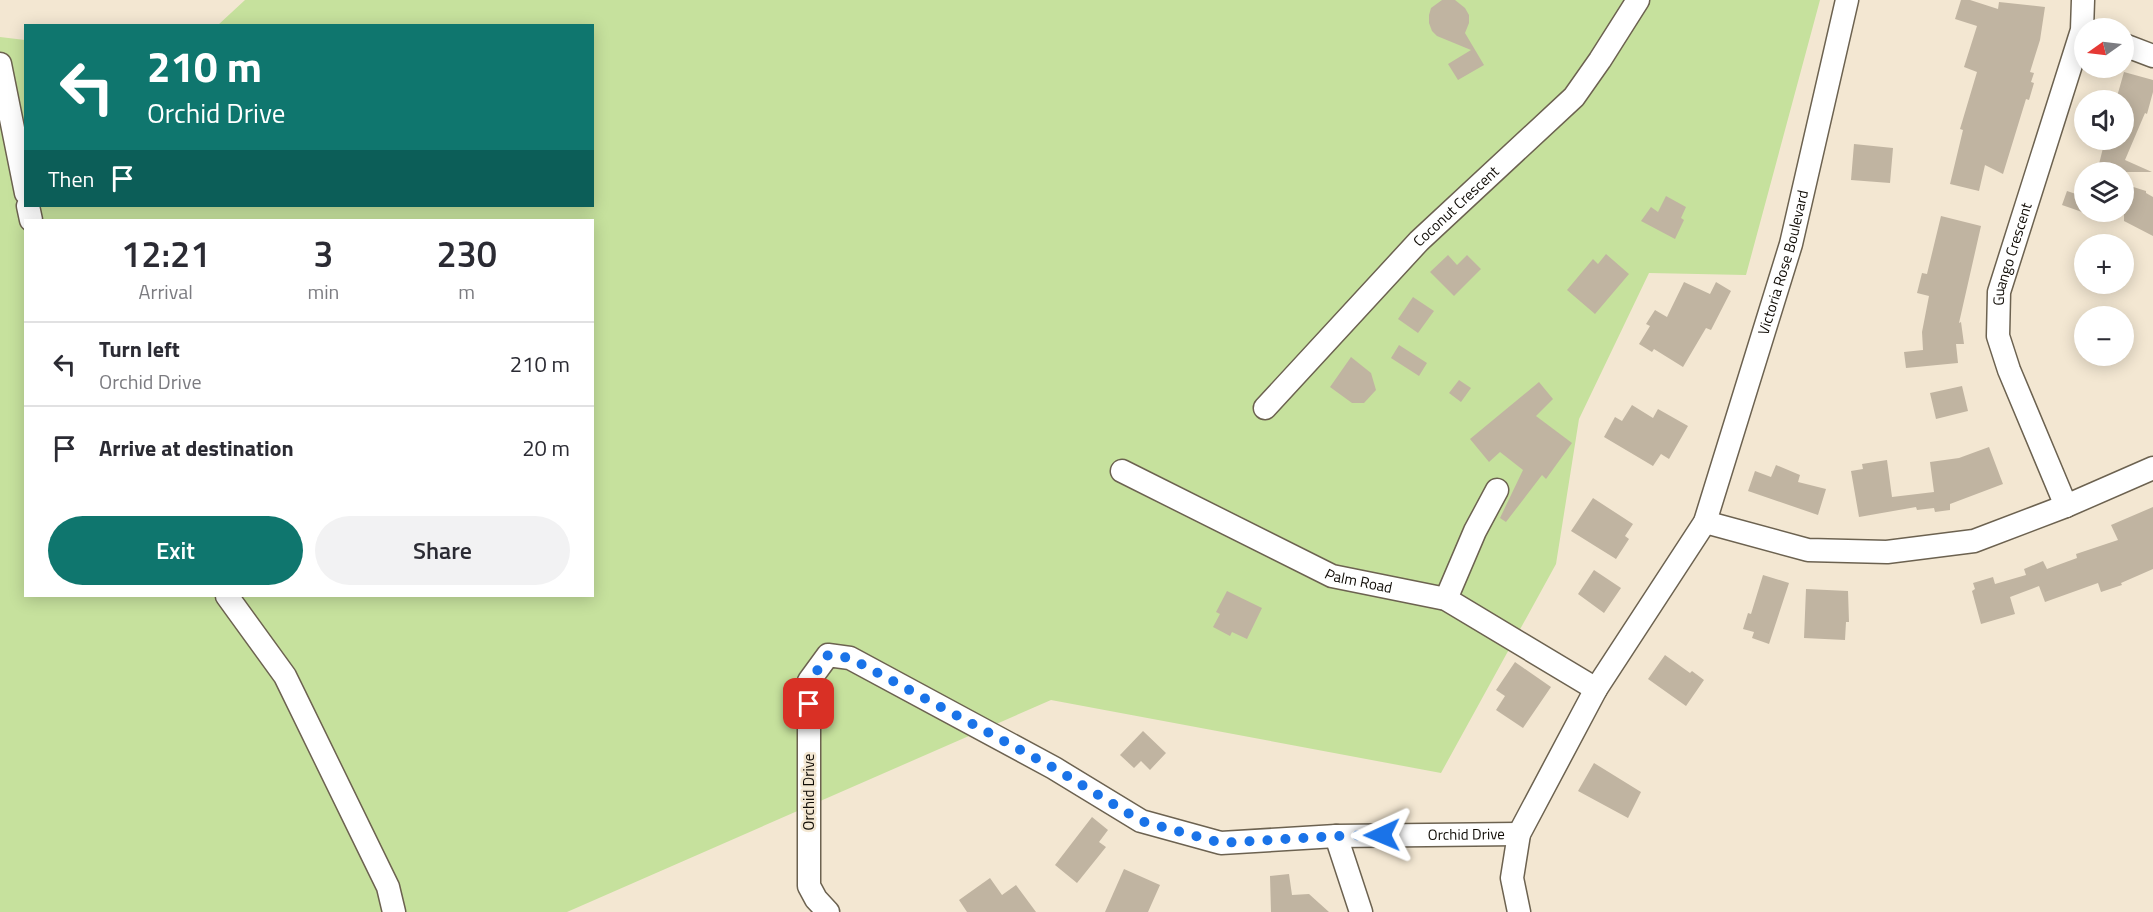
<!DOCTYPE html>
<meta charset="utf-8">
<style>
:root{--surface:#fff;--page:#f2f2f3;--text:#2b2b33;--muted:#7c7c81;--line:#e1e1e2;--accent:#0f766e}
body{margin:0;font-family:"Titillium Web",sans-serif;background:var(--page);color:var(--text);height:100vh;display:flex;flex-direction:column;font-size:22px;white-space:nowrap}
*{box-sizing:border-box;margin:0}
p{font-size:20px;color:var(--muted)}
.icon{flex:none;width:33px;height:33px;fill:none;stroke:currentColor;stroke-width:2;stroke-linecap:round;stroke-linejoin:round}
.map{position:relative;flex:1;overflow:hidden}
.drawer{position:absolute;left:24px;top:219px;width:570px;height:378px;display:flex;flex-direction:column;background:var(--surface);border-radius:0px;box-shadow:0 3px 15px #0003}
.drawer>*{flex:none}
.guide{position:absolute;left:24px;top:24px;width:570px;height:183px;border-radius:0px;box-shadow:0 3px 15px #0003;background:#0f766e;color:#fff;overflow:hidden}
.needle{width:39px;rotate:256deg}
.controls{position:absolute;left:2074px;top:18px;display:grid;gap:12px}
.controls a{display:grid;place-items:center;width:60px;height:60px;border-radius:50%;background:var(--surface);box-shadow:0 3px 15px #0003;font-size:30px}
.pin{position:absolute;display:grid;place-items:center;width:51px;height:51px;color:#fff;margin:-26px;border-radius:12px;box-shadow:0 3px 9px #0006}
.me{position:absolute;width:66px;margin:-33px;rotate:269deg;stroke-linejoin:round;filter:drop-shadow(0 0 4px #0008)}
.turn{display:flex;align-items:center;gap:21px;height:126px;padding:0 24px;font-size:27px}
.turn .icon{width:78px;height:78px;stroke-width:2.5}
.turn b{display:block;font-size:42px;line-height:51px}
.then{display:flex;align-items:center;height:57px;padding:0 24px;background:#0003;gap:12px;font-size:22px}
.eta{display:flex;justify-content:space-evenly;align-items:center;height:102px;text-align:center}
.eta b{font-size:36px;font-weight:600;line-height:42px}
.action{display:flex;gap:12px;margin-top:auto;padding:12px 24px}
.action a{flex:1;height:69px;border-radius:36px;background:var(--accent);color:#fff;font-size:24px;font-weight:600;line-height:69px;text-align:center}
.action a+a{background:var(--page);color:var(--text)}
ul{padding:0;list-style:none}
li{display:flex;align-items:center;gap:18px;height:84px;padding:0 24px;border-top:2px solid var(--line)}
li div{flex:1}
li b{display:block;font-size:22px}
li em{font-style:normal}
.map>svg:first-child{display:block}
.green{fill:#c6e19d;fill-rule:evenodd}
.building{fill:#c0b4a1}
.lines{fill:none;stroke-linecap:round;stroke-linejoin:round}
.minor-casing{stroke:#6c6250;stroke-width:25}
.minor{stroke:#fff;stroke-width:22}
.route{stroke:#1a73e8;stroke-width:10;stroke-dasharray:0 18}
.labels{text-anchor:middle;stroke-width:5;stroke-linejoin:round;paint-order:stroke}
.street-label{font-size:15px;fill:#0f0b05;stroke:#f3e7d2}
</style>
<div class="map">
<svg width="2153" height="912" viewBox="0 0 2153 912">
<rect width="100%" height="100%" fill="#f3e7d2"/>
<!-- green -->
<path class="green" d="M245 0H1820L1746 275 1649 273 1579 419 1556 564 1441 773 1051 700 567 912H0V37L25 40 26 206H592V26L218 25ZM26 220H592V596H26Z"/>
<!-- building -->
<path class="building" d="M1442 0H1455L1465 8 1469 15V23L1465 33 1484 65 1458 80 1448 64 1471 50 1437 36 1432 31 1429 23V15L1431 8Z
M1961 0H1970L1998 9 1999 2 2045 7 2040 40 2030 72 2034 73 2031 82 2034 83 2029 100 2026 99 2003 174 1985 165 1979 191 1950 184 1963 130 1960 129 1977 72 1964 67 1977 26 1955 19Z
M2124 72 2153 80V92L2147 114 2145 113 2125 160 2152 172H2097L2105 140H2124V100H2116Z
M1854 144 1893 148 1890 183 1851 180Z
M2124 184 2146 191V193L2153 197V236L2124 221Z
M2067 191 2085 197V213L2062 205Z
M1666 196 1686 207 1681 218 1684 220 1675 239 1641 221 1651 207 1658 212Z
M1941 216 1981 226 1959 323 1961 322 1964 344H1956L1958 363 1906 368 1904 352 1923 350 1922 332 1929 296 1917 293 1922 273 1927 274Z
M1606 254 1629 274 1595 314 1567 290 1593 259 1598 264Z
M1448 255 1457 265 1467 255 1481 269 1454 296 1430 272Z
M1684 282 1710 294 1716 282 1731 291 1711 330 1706 328 1683 367 1654 349 1652 352 1639 344 1650 326 1646 324 1655 310 1667 317Z
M1413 297 1434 311 1418 333 1398 319Z
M1399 345 1427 363 1419 376 1391 358Z
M1351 357 1371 373 1376 390 1364 403H1352L1330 387Z
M1459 380 1471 388 1461 402 1449 393Z
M1539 382 1553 399 1536 416 1572 443 1546 479 1542 475 1506 522 1500 518 1523 470 1500 452 1489 462 1470 439Z
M1962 386 1968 411 1936 419 1930 393Z
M1632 405 1653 418 1658 409 1688 426 1669 459 1661 454 1653 466 1604 437 1615 417 1622 421Z
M1989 447 2003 484 1950 504V510L1935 512 1934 508 1917 510 1916 507 1859 517 1851 471 1863 469 1862 464 1887 460 1892 497 1934 492 1930 462 1959 458Z
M1776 465 1800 475 1798 482 1826 489 1818 515 1748 491 1755 471 1771 477Z
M1593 498 1633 524 1625 536 1629 539 1616 559 1571 531Z
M2153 507V569L2121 583 2122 585 2101 592 2098 583 2045 602 2039 586 2010 597 2015 614 1981 624 1972 591 1975 589 1973 583 1993 577 1995 584 2026 575 2024 569 2043 561 2047 569 2077 558 2076 554 2118 540 2111 525Z
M1594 570 1621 588 1604 613 1578 594Z
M1763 575 1789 583 1769 644 1752 638 1754 632 1743 629 1748 613 1751 614Z
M1806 589 1848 591 1849 622H1846L1845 640 1804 638Z
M1227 591 1262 608 1247 639 1232 632 1230 636 1213 627 1220 614 1216 612Z
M1665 655 1690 673 1692 671 1704 680 1686 706 1648 679Z
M1515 662 1551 687 1523 728 1496 710 1505 696 1496 690Z
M1143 731 1166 753 1150 770 1141 761 1134 768 1120 755Z
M1594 763 1641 792 1628 818 1578 791Z
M1092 817 1108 830 1099 842 1106 847 1077 883 1055 865Z
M1124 869 1160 885 1148 912H1105Z
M1289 874 1292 895 1309 894 1329 912H1271L1270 876Z
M990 878 1002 895 1016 885 1036 912H967L959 900Z"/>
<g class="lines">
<!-- minor casing -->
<g class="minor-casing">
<g id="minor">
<path d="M2124 45 2153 56"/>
<path d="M0 64 26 193"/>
<path d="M28 206 31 220"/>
<path id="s1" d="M1265 408 1419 241 1574 97 1600 60 1638 0"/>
<path id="s2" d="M1122 471 1332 576 1446 599 1596 689"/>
<path id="s3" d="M2066 506 2009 370 1998 336 1999 292 2082 30 2083 0"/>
<path d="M1705 522 1808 550 1887 552 1974 541 2066 506 2153 468"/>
<path d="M227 596 285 676 388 887 394 912"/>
<path d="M1446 599 1475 531 1497 490"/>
<path d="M1336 836 1361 912"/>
<path id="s4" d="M828 912 816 899 809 886V681L828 655 850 658 1054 768 1141 821 1221 843 1336 836 1519 834"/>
<path id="s5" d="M1519 912 1512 878 1519 834 1596 689 1705 522 1791 244 1847 0"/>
</g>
</g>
<!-- minor -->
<use href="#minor" class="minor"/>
</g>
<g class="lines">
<!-- route -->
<path class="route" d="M809 704 810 681 828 655 850 658 1054 768 1141 821 1221 843 1336 836 1382 835"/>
</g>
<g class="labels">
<!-- street labels -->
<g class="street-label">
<text dy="5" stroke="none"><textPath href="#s1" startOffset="278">Coconut Crescent</textPath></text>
<text dy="5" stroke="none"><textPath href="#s3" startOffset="267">Guango Crescent</textPath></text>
<text dy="5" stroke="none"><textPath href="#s5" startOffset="714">Victoria Rose Boulevard</textPath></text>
<text dy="5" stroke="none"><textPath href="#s2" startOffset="262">Palm Road</textPath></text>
<text transform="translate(809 792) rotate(-90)" y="5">Orchid Drive</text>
<text dy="5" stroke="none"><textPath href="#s4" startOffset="954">Orchid Drive</textPath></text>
</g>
</g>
</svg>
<div class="controls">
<a><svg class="needle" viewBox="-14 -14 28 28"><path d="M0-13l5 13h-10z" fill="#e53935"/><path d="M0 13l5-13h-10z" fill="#7c7c81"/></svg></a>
<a><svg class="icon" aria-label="sound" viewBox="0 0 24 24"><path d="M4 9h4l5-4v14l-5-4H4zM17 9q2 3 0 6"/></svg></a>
<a><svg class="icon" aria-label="layers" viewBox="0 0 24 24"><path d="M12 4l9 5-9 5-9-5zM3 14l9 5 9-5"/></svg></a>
<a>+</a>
<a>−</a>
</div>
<div class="pin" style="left:809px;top:704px;background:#d93025"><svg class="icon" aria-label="arrive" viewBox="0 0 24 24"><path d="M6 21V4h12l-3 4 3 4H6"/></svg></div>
<svg class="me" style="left:1382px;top:835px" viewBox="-20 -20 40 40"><path d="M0-17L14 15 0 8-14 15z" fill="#1a73e8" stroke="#fff" stroke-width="4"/></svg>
<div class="guide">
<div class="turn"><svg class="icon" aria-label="left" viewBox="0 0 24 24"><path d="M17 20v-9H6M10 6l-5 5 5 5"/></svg><div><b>210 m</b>Orchid Drive</div></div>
<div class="then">Then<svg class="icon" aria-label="arrive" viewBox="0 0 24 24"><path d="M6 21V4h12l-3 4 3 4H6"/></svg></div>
</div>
<section class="drawer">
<div class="eta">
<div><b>12:21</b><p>Arrival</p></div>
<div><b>3</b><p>min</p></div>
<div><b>230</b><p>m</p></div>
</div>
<ul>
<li><svg class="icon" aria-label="left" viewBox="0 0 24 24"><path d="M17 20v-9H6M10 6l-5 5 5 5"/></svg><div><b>Turn left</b><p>Orchid Drive</p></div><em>210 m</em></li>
<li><svg class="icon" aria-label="arrive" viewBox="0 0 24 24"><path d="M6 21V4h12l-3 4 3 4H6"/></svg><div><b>Arrive at destination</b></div><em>20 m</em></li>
</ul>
<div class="action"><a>Exit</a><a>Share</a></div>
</section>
</div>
